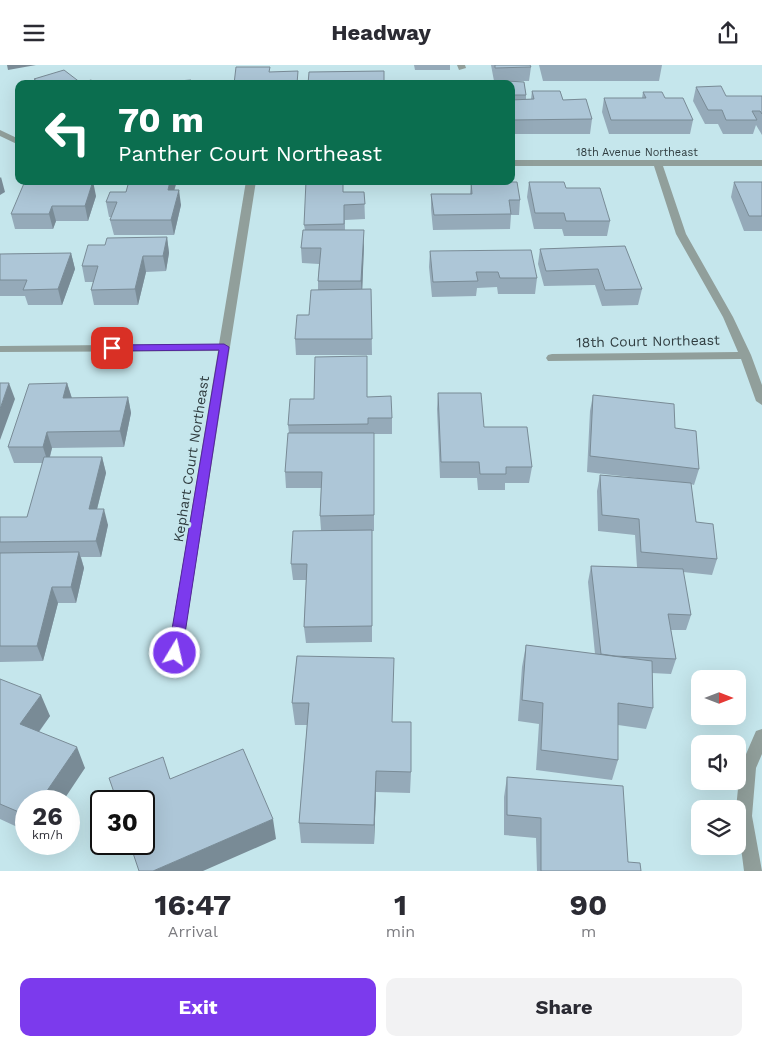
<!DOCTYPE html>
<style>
:root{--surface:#fff;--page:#f2f2f3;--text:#2b2b33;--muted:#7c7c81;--accent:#7c3aed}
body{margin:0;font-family:"Work Sans",sans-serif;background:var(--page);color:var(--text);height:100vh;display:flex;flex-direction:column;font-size:19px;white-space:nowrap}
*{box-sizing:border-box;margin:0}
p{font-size:16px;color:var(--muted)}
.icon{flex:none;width:28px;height:28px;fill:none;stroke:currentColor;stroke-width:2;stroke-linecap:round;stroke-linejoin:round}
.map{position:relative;height:806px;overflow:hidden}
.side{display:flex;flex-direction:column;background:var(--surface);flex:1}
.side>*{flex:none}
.top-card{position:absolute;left:15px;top:15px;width:500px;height:105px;border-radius:10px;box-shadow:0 5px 20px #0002;background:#0b6e4f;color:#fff;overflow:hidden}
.needle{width:32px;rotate:90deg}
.tools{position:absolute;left:691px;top:605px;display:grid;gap:10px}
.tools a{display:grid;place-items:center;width:55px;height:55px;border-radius:10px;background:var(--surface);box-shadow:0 5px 20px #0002;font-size:25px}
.speed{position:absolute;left:15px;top:725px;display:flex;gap:10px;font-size:25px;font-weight:700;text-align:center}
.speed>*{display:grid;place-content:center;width:65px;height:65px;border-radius:50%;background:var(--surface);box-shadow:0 5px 20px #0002;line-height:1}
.speed small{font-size:12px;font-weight:400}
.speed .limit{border:2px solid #111;border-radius:8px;background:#fff;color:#111}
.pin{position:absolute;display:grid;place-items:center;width:42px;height:42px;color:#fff;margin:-21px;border-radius:10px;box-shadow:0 2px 8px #0006}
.me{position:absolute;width:55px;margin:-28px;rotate:9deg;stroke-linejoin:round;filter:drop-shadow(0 0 4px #0008)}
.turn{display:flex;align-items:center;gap:18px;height:105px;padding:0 20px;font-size:22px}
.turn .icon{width:65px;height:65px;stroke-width:2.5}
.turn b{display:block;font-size:35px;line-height:42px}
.eta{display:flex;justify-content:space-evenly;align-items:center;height:85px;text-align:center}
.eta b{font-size:30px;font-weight:700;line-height:35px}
.button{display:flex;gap:10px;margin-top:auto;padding:10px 20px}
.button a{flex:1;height:58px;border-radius:10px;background:var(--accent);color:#fff;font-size:20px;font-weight:700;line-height:58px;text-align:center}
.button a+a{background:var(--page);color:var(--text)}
header{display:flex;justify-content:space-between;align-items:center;height:65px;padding:0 20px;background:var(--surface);font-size:22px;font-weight:700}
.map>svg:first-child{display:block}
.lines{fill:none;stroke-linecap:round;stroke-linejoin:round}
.lane{fill:#919f9b;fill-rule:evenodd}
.street{fill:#919f9b;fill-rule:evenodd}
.wall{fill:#95aab9}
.shaded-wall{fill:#798b96}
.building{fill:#adc6d7;stroke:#798b96}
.route{fill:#7c3aed;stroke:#51269a}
.labels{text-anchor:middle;stroke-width:5;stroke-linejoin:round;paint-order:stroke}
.far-street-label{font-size:11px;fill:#303d40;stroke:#c5e6ec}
.street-label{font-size:14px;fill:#303d40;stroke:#c5e6ec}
</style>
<header><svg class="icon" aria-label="menu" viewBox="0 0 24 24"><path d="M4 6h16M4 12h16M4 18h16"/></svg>Headway<svg class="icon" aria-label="share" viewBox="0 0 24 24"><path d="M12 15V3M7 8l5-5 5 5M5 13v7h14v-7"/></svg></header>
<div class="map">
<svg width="762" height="806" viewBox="0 0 762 806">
<rect width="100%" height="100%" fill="#c5e6ec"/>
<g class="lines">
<!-- lane -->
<path class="lane" d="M457 0H465L466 3 459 5Z"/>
<!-- street -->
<path class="street" d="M0 65 19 74V80L0 71Z
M511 95H762V101H663L686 169 733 252 751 290 762 320V340L756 336 741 294 548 296 546 293 548 290 552 289 738 287 723 252 676 169 654 101H511Z
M246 116H256L182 588 180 592 175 594 170 592 168 588 218 286 0 287V281L219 279Z
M762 664V689L756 703 752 751 762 806H744L736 744 740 703 756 666Z"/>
</g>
<!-- wall -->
<path class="wall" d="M414 0H450V5H415Z
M491 0H530L531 2 529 16H494Z
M539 0H662L659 16H543Z
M34 14 81 18 97 19H36Z
M506 16 524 17 526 30V34H531L532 26H560L563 35 586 34 592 54 590 69H511V19H506Z
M696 22 726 31H762V70L756 60 753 69H723L718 59H705L693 36Z
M643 27 665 33 693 55 690 69H609L602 47 604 33H642Z
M471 117 520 135 519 150H511L510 164 433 165 431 144V129H470Z
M529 117 566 123 610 156 607 171H564L562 164H534L527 132Z
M734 117H762V166H744L731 132Z
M174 125 181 140 174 170H114L110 155 111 152H109L106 137 126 127Z
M364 127 365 154 345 155V165L364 180 362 224H371L372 290H296L295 274 309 250 318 225V216L319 199 302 198 301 183 305 165 304 160Z
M96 131 88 156H56L53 164H15L11 149Z
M167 172 169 188 166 206 146 207 138 240H94L91 225 93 217H85L82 201 105 180Z
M625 181 642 224 638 240 602 241 595 220 544 221 538 199 540 184Z
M430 186 537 213 535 229H498L497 222 477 223 476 231 432 232 429 202Z
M71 188 75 204 62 240H28L25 231H0V189Z
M67 318 72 333 128 332 131 348 124 382 52 383 50 392H102L106 408 97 444 108 460 101 492H81L84 503 76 538H58L43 596 0 597V452H27L43 398H14L8 382Z
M438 328 484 362 532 402 529 418H505V425H478L477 413H440L437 344Z
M593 330 675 363 699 404 694 420 691 419 696 457 717 494 712 510 683 507 691 550 686 565H671L676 594 671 609 652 608 653 643 646 664 618 660V695L612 715 536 705 539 659 518 656 522 602 526 580 595 589 588 517 591 501 637 502 635 470 598 466 597 426 600 410 646 414 587 407 590 346Z
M367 332 392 353V369H374V466H372V577L306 578 304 562 306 515H293L291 499 321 465 320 451 321 423H286L285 407 289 368 288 360 314 334Z
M297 591 392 657 411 707 410 728 376 727 374 779 301 778 299 758 307 660H295L292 638Z
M0 614 50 651 39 667 85 703 26 736V766L0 754Z
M507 712 628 797 641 806H537L536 773 504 770V732Z"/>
<!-- shaded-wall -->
<path class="shaded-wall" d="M7 0H36L8 5Z
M1 112 5 127 0 130V113Z
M93 116 96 131 88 156 85 141Z
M170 116H177L170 140 168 125Z
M179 125 181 140 174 170 171 155Z
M52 141 56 156 53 164 49 149Z
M364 165V180L362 232 361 216Z
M167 172 169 188 166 206 163 191Z
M71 188 75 204 62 240 58 224Z
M143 191 146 207 138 240 135 224Z
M9 318 15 334 0 375V344Z
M67 318 72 334 63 333Z
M128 332 131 348 124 382 120 366Z
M47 367 52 383 48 398 43 382Z
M102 392 106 408 93 460 89 444Z
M104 444 108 460 101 492 96 476Z
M79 487 84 503 76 538 71 522Z
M52 522 58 538 43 596 37 581Z
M41 630 50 651 29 680 20 659Z
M77 682 85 703 63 736H40Z
M376 706V727L374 779V760Z
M273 754 276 774 203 806H153Z"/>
<!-- building -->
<path class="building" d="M495 0H530L531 2 495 3Z
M236 2H270L269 7 298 6 297 19H234Z
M64 5 81 18 91 15 97 19H41L34 14Z
M384 6V19H308L309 7Z
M191 15 192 19H140Z
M506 16 524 17 526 30H511V19H506Z
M721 21 726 31H762V49L760 46H752L757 55H726L722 45H708L696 22Z
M532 26H560L563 35 586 34 592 54 512 55 511 49V35L534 34Z
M643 27H662L665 33H683L693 55H611L604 33H646Z
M25 116 52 117 93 116 85 141H52L49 149H11Z
M129 116H170L168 125H179L171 155H110L117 137H106L110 127H126Z
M306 116H343V127H364L365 139 344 140V159L304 160Z
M471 117H517L520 135H509L511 149 434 150 431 129H472Z
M529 117H564L566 123H600L610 156H566L564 148H535Z
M734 117H762V151H749Z
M303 165H364L361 216H318L321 183H301Z
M167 172 163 191H143L135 224 91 225 98 201H82L88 180H105L107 173Z
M625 181 642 224 605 225 598 204 546 206 540 184Z
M531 185 537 213H500L498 207H476L478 216 433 217 430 186Z
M71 188 58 224 23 225 27 215H0V189Z
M371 224 372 274H295L297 250H309L311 225Z
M367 291V332L391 331 392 353H368V359L288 360 290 334H314L315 292Z
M0 318H9L0 344Z
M67 318 63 333 128 332 120 366 47 367 43 382H8L29 319Z
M438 328H481L484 362H527L532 402H506V409H480L479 397H441Z
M593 330 674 339 675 363 696 366 699 404 590 391Z
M288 368H374V450L320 451 322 407H285Z
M44 392H102L89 444H104L96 476 0 477V452H27Z
M600 410 691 418 696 457 713 459 717 494 641 487 639 454 602 450Z
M372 465V561L304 562 307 499H291L293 466Z
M79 487 71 522H52L37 581H0V488Z
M591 501 683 504 691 550 668 549 676 594 615 591 601 589Z
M526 580 652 596 653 643 618 638V695L541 685 543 638 522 635Z
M297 591 394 593 392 657H411V707L376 706 374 760 299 758 309 638H292Z
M0 614 41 630 20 659 77 682 40 736H26V750L0 739Z
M243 684 273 754 153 806H139L130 779H144V736H117L109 713 163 692 170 714Z
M507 712 623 721 628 797 640 798 641 806H541V753L507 750Z"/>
<!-- route -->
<path class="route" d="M224 279 229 282 182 588 180 592 175 593 170 592 168 588 219 285 112 286 107 283 112 280Z"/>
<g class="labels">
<!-- far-street labels -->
<g class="far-street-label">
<text x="637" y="91">18th Avenue Northeast</text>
</g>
<!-- street labels -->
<g class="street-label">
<text transform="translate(648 276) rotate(-1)" y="5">18th Court Northeast</text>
<text transform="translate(191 394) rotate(-81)" y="5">Kephart Court Northeast</text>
</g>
</g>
</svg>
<div class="tools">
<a><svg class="needle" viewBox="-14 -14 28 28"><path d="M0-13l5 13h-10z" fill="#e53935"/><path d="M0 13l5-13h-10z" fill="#7c7c81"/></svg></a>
<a><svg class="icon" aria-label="sound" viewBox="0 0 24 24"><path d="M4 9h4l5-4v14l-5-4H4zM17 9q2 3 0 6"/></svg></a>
<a><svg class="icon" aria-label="layers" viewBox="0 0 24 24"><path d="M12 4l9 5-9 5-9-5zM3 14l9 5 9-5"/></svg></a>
</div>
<div class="speed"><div>26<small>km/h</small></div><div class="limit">30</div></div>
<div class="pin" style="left:112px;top:283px;background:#d93025"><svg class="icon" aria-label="arrive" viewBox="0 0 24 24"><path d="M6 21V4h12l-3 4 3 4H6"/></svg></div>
<svg class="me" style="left:175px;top:588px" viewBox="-20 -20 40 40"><circle r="17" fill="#7c3aed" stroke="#fff" stroke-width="3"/><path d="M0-11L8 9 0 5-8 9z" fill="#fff"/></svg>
<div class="top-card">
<div class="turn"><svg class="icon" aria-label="left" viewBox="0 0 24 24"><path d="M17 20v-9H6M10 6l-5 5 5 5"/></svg><div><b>70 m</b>Panther Court Northeast</div></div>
</div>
</div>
<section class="side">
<div class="eta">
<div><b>16:47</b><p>Arrival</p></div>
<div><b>1</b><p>min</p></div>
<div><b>90</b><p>m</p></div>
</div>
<div class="button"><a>Exit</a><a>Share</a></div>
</section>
